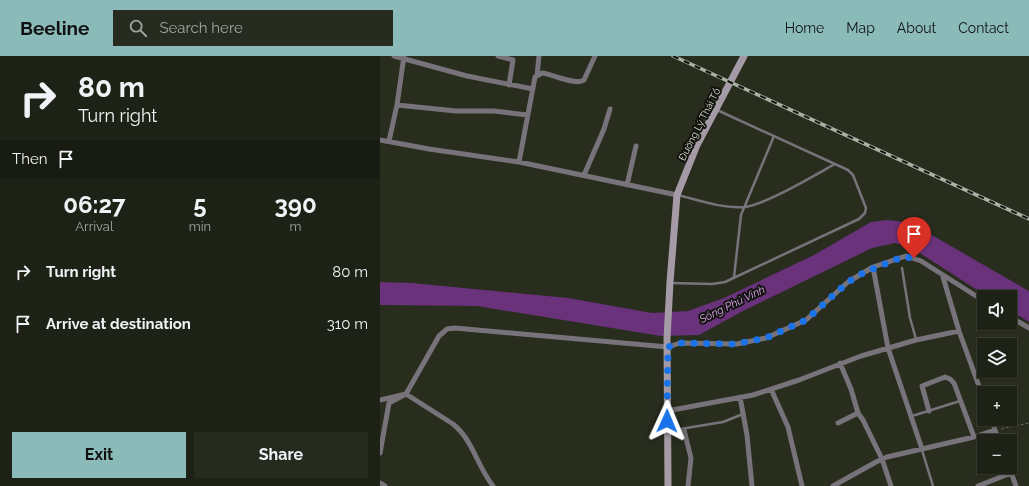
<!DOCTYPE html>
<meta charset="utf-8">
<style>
:root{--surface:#1e2216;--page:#262a1f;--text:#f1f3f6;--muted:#a1a4a1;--line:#3c3f35;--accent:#8bbbb9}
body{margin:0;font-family:Raleway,sans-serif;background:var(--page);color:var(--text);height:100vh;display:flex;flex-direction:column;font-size:15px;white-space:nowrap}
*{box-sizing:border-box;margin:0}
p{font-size:13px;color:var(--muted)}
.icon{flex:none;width:22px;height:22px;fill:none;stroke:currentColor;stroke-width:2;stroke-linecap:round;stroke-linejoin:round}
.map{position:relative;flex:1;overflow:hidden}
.drawer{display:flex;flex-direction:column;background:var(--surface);width:380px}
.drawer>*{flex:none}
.guide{background:#1e2216;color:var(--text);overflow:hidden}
.fabs{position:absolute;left:597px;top:234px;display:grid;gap:8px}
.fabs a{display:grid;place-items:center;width:40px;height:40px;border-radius:0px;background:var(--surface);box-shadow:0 1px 3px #0004,0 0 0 1px var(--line);font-size:20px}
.pin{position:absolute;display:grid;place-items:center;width:34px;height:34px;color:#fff;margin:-41px -17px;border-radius:50% 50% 50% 0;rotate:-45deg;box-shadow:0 0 4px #0007}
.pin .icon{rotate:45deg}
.me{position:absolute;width:44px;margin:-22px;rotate:1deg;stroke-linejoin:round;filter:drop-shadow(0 0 3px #0008)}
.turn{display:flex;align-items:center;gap:14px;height:84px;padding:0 12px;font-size:18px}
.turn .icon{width:52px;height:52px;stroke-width:2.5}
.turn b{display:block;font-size:28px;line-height:34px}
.then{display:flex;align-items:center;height:38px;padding:0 12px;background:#0003;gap:8px;font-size:15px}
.eta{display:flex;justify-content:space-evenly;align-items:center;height:68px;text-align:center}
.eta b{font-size:24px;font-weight:700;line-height:28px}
.cta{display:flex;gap:8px;margin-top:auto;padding:8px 12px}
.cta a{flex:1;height:46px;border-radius:0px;background:var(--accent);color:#111;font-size:16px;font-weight:700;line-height:46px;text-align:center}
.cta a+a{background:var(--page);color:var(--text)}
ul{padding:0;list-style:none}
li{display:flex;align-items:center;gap:12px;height:52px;padding:0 12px}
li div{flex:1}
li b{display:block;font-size:15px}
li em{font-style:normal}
header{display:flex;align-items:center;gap:24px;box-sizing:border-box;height:56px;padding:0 20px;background:var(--accent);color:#111}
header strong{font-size:19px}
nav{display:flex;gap:22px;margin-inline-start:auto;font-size:14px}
.search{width:280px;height:36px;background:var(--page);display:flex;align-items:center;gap:10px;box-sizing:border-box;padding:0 14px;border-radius:0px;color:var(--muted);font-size:15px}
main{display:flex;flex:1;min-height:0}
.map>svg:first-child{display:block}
.water{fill:#69327b}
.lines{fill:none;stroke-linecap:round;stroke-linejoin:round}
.path{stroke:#6d7265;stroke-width:1;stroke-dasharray:3 2;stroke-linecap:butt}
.lane{stroke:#78737a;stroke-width:2.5}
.street{stroke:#78737a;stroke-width:5}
.secondary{stroke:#a49ba6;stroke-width:7}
.rail-casing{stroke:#acb1a6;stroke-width:3.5}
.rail{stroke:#12140e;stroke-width:2;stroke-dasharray:6;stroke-linecap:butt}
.route{stroke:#1a73e8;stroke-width:7;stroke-dasharray:0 12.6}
.labels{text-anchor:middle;stroke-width:4;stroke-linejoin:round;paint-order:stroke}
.street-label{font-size:10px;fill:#d9ddd4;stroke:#12140e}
.water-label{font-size:11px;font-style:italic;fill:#e2a6f6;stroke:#12140e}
</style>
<header>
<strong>Beeline</strong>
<div class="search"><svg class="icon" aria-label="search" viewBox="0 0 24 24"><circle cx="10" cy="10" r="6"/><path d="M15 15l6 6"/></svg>Search here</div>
<nav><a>Home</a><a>Map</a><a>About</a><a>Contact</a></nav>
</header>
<main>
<section class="drawer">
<div class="guide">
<div class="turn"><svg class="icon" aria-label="right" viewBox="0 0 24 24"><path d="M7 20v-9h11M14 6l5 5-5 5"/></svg><div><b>80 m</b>Turn right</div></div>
<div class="then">Then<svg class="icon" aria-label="arrive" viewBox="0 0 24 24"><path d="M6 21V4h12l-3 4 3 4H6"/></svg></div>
</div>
<div class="eta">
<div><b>06:27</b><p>Arrival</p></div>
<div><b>5</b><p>min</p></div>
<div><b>390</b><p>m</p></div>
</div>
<ul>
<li><svg class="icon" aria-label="right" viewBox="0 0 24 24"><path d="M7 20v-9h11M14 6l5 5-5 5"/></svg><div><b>Turn right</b></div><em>80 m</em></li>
<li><svg class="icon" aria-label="arrive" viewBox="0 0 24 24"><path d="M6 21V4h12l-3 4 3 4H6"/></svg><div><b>Arrive at destination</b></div><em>310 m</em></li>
</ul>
<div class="cta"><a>Exit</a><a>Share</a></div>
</section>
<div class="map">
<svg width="649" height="430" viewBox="0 0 649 430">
<rect width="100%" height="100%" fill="#282d1e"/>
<!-- water -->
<path class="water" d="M507 164 524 166 543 174 649 235V266L630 254V241H608L532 192 515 187 492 192 361 256 319 279 281 280 97 250 0 249V226L32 227 188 242 272 257 308 255 344 242 434 199 491 166Z"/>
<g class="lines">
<!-- path -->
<path class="path" d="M621 373 649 367"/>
<!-- lane -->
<path class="lane" d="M298 139C318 144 343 153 364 151 385 149 435 119 455 108
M522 212 530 262 536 283
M354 221 361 159 394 80
M291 227 332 228 345 226 479 163 485 157 486 152 473 119 468 114 337 54
M532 360 580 345
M288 375 343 366 363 358
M542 394 553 430"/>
<!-- street -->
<path class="street" d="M14 0 87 20 153 33
M118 0 133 4 129 29
M157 19 159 0
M17 49 76 55H114L148 59
M0 84 49 93 139 106 297 139
M9 85 17 49 24 0
M139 106 155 21 162 17C172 18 196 30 204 24L215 0
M204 119 224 73 230 53
M247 129 256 90
M493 211 508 292 542 393
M563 221 579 275 604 344
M630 261 649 272
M460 307 471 333 478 357 483 364 502 403 511 430
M391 333 408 371 422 430
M360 341 367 379 372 430
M0 344 26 338 73 368C93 384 97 410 113 430
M287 355 373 339 419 324 481 300 536 284 579 275
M549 355 542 330 565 321 570 323 574 327 594 381
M611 363 619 385
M458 367 478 357
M304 374 311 402 308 430
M0 397 9 347 26 338 59 280 67 273 75 272 288 291 300 287 357 288 386 282 426 264 468 226 493 211 526 200 541 205 604 245
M629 411 636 430
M0 427 5 430
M453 430 496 406 507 401 594 381 615 374
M598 430 631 417"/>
<!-- secondary -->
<path class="secondary" d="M288 430 287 283 290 226 297 139 317 89 364 0"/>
<!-- rail casing -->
<g class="rail-casing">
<path id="rail" d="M293 0 649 163"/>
</g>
<!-- rail -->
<use href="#rail" class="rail"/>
</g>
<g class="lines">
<!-- route -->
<path class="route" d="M287 365 288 291 300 287 356 288 386 282 426 264 468 226 483 217 522 201 534 202"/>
</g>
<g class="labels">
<!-- street labels -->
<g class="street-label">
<text transform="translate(319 68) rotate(-63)" y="4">Đường Lý Thái Tổ</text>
</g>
<!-- water labels -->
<g class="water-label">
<text transform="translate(352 248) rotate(-26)" y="4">Sông Phú Vinh</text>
</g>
</g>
</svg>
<div class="fabs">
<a><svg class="icon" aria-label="sound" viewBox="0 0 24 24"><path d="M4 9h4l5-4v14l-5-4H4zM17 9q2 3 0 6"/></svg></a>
<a><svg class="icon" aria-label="layers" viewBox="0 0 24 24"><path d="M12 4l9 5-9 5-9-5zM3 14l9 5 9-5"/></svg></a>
<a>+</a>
<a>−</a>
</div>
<div class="pin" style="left:534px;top:202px;background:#d93025"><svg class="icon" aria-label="arrive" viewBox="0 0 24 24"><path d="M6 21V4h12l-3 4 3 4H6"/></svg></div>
<svg class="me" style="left:287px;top:365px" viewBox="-20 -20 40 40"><path d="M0-17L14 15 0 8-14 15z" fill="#1a73e8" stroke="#fff" stroke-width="4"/></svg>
</div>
</main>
